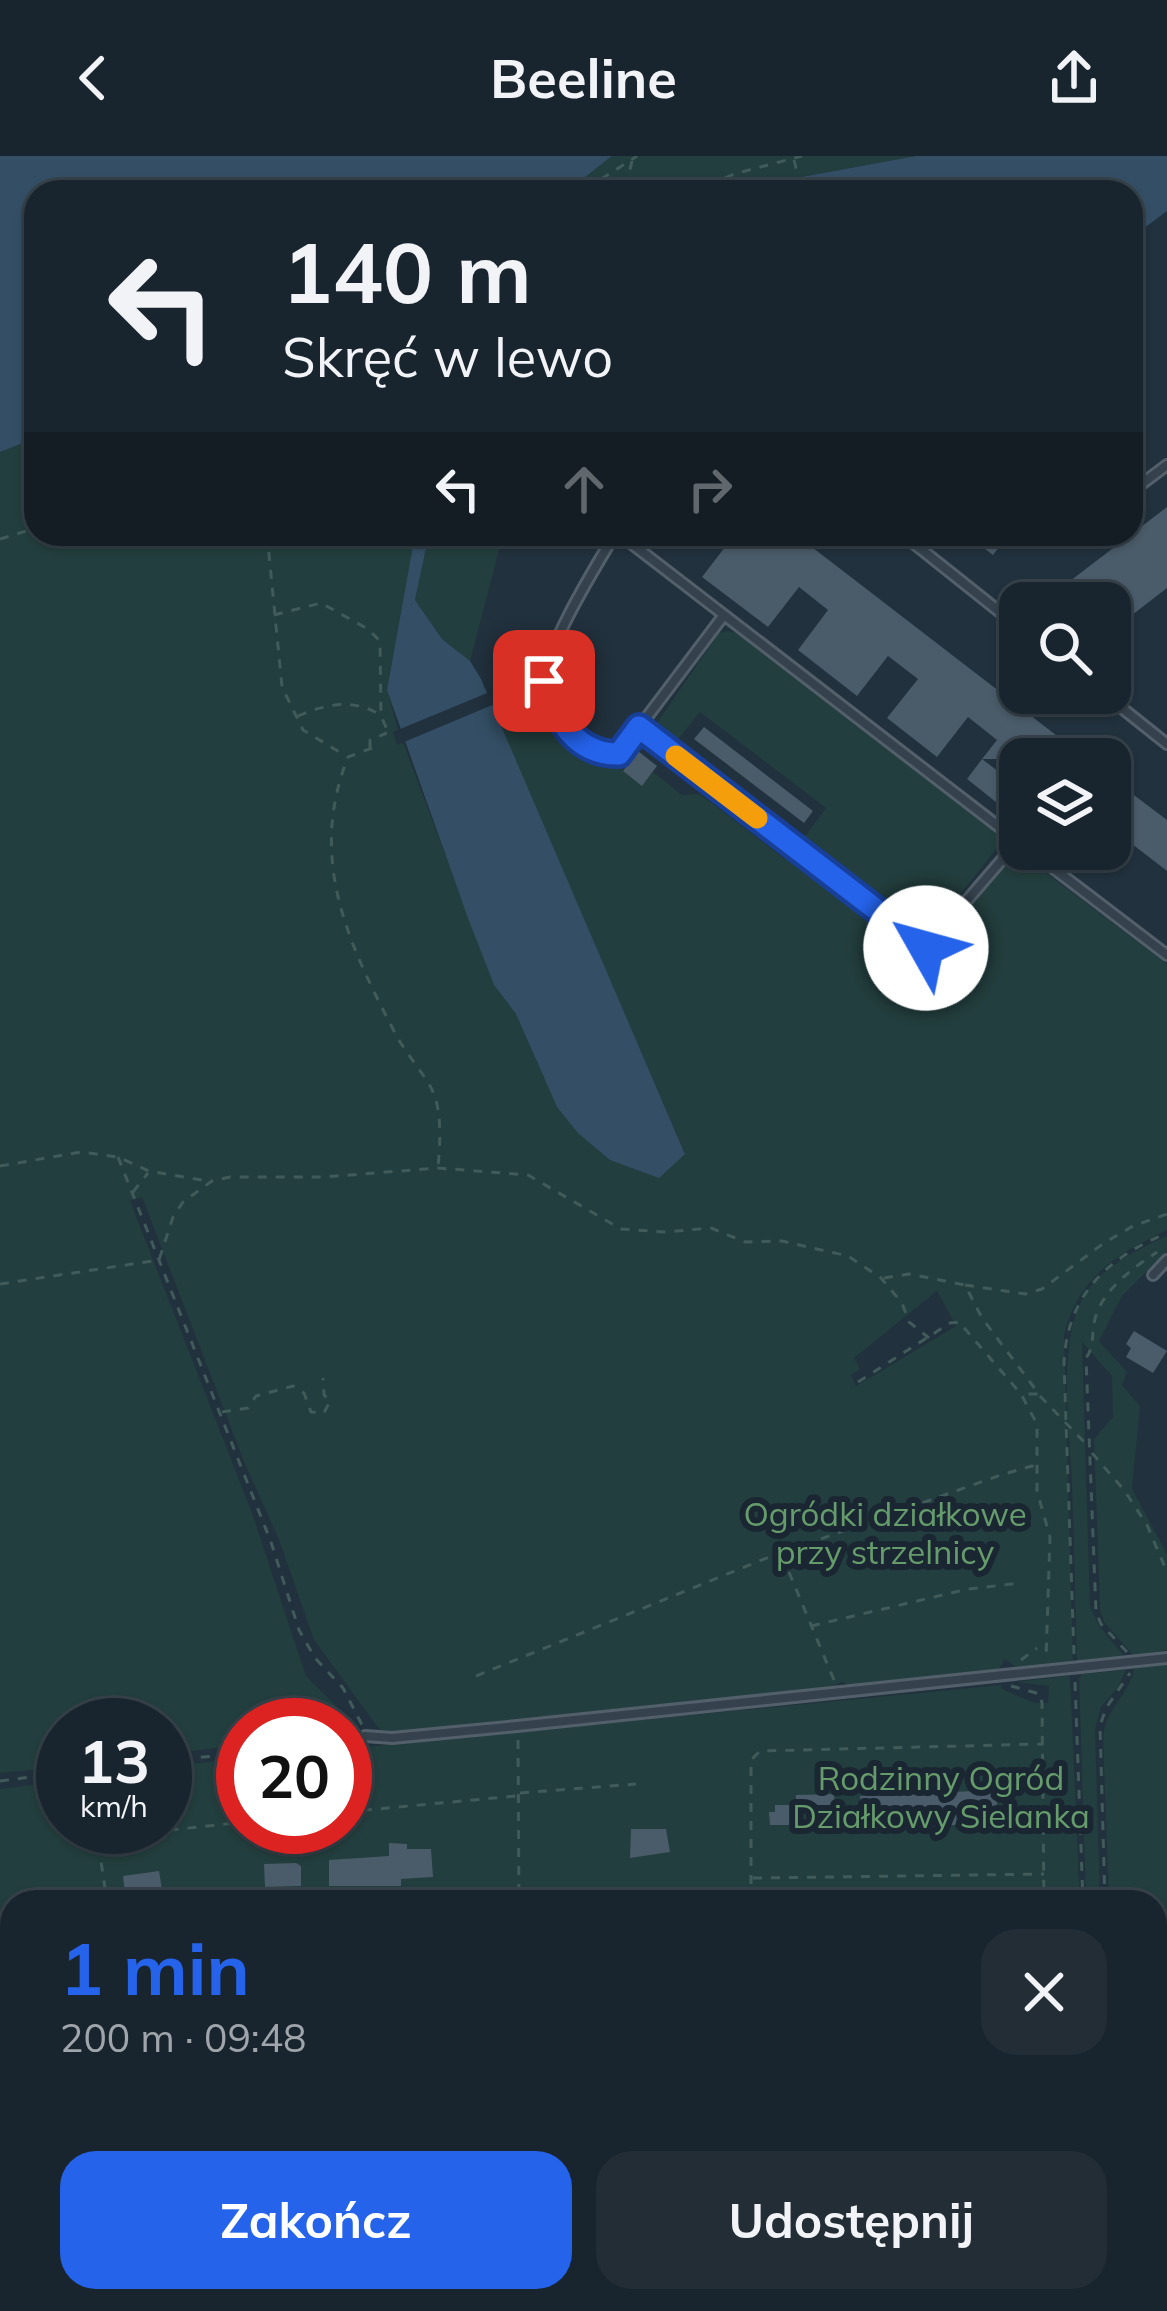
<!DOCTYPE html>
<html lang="pl">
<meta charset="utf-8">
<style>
:root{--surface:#19252e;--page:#222d36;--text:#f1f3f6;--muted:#9fa5aa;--line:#37424a;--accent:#2563eb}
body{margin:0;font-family:Mulish,sans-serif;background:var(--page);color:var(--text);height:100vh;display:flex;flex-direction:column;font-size:45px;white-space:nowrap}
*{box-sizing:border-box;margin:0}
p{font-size:39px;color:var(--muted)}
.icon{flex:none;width:66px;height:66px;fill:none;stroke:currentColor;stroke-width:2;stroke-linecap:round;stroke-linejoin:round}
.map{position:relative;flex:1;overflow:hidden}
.side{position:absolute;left:0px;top:1734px;width:1167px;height:423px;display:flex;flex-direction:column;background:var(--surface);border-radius:36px 36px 0 0;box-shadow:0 3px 9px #0004,0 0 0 3px var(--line)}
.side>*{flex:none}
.banner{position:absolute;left:24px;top:24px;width:1119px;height:366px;border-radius:36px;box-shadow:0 3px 9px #0004,0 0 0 3px var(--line);background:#19252e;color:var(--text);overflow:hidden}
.buttons{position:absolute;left:999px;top:426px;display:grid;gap:24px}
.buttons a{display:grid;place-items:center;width:132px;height:132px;border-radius:24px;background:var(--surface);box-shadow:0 3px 9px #0004,0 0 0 3px var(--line);font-size:60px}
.speed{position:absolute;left:36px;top:1542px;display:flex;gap:24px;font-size:60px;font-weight:700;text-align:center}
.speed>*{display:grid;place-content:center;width:156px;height:156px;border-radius:50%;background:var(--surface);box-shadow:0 3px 9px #0004,0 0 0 3px var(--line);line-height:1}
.speed small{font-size:30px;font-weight:400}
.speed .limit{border:18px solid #d22;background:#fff;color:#111}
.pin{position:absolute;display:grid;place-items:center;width:102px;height:102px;color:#fff;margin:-51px;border-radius:24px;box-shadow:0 6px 18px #0006}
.me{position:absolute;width:132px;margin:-66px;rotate:308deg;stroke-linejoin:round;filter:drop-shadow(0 0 9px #0008)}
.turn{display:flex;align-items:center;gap:42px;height:252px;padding:0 60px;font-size:54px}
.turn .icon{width:156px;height:156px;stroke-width:2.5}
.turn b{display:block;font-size:84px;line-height:102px}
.lanes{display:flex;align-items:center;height:114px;padding:0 60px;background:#0003;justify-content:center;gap:60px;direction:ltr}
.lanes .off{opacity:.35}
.round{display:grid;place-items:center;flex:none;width:126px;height:126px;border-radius:36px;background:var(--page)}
.overview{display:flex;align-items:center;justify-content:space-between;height:204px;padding:0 60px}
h1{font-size:72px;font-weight:700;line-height:90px;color:var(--accent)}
.button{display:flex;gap:24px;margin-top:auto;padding:24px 60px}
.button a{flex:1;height:138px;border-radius:36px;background:var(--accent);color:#fff;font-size:48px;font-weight:700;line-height:138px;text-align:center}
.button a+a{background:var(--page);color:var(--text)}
header{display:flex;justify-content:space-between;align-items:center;height:156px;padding:0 60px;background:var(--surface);font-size:54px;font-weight:700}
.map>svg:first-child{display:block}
.green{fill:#233e3e;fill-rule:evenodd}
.water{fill:#344f65}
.pier{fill:#21313d}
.building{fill:#4a5b69}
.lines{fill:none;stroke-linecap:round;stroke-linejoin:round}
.lane-casing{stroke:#53606b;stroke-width:14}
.path{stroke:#415a5a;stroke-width:3;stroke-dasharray:9 9;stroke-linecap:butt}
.lane{stroke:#35424d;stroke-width:8}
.route-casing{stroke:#184099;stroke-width:30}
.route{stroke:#2563eb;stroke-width:21}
.slow{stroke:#f59e0b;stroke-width:21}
.labels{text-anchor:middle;stroke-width:12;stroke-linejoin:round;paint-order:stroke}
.park-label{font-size:33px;fill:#669b6b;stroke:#1a2732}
</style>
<header><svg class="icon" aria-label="back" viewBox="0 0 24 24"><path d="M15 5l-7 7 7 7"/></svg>Beeline<svg class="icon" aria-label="share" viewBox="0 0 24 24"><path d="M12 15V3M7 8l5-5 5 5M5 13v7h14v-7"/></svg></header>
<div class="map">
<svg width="1167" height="2155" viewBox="0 0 1167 2155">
<rect width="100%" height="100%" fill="#21313d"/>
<!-- green -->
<path class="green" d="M612 0H916L719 36H566Z
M36 282V378H415L387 533 397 570 494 829 516 858 557 951 685 997 494 556 540 532 554 565 574 594 614 606 642 629 653 616 682 639 700 638 786 704 792 698 923 800 1017 695 1167 808V1074C1116 1098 1078 1122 1064 1179L1073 1507 1018 1513 1005 1503 999 1513 853 1531 842 1526 829 1531 382 1577 314 1484 279 1384 245 1308 142 1041 130 1045 252 1357 306 1520 341 1555 343 1569H243V1589L165 1598V1569H63V1611L0 1617V296ZM937 1135 956 1170 856 1230 851 1219 860 1213 854 1202Z
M429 378H511L499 394 470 505 442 483 415 444Z
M727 475 739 477 999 679 1000 688 929 778 922 777 803 683 826 652 700 556 675 587 654 571 719 477Z
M1167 1080V1095L1122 1140 1099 1185 1127 1216 1122 1229 1140 1250 1132 1333 1167 1398V1494L1134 1500 1104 1466 1100 1453 1094 1283 1113 1261 1112 1220 1082 1186 1090 1451 1100 1471 1125 1501 1077 1506C1075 1447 1074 1388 1072 1330 1070 1276 1056 1185 1085 1138 1104 1109 1137 1094 1167 1080Z
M1167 1508V2080L1155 2079V1746H1109L1103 1582C1105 1552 1129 1540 1134 1513Z
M1126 1514 1119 1530 1101 1551 1095 1573 1100 1746H1086L1079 1522 1082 1518Z
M1070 1520 1080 1746H12V2137L0 2139V1633L63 1625V1671H165V1610L243 1603V1671H345V1593L1001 1529 1002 1533 1035 1547H1048L1049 1530 1016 1526Z
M1155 2129 1167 2137V2155H240L239 2145H1155Z
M67 2145H229V2155H0Z"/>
<!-- water -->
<path class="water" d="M0 0H612L566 36H36V282L0 296Z
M916 0H1167V55L1131 82V36H719Z
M415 378H429L415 444 442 483 470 505 481 523 685 998 659 1022 610 1004 578 977 557 951 516 858 494 829 468 762 387 534Z"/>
<!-- pier -->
<path class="pier" d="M492 535 497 547 397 589 393 576Z"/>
<!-- building -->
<path class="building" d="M1167 351V432L1110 476V447H1081L1066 428Z
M735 378H795L1087 603H982L997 584 968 561 937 601 887 562 918 523 888 500 857 540 798 494 828 454 799 431 768 471 702 421Z
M965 378H1009L993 399Z
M704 571 813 655 804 667 694 583Z
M638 595 657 610 642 630 623 615Z
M982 603 1020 632V665L967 623Z
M1110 621 1167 664V715L1110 671Z
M1134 1175 1167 1195 1153 1217 1126 1201 1131 1192 1126 1188Z
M975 1635H996L997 1650 957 1651 956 1669 861 1670 860 1640Z
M834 1638 835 1650 804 1651V1669H770L769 1656H775V1649H796V1639Z
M631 1673H666L670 1696 630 1702Z
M389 1687 407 1688V1693H431L433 1721 401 1723V1730H329V1704L389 1700Z
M296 1707 301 1710V1730L265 1731 264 1708Z
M159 1715 164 1746H126L123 1720Z"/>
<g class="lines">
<!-- lane casing -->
<g class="lane-casing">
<path id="lane" d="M1131 336 1167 309
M615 378C596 410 546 490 545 525 544 544 559 562 569 576 581 592 599 598 619 598L724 459
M619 378 1020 687
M902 378 1020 472
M521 530 545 525
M1103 537 1167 588
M639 571 926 792 1018 685
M1028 693 1167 799
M1153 1119 1167 1104
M365 1580 392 1582 517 1570 1167 1502
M1155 2103 1167 2104"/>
</g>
<!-- path -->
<path class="path" d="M794 4 797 16
M632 5 629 17 638 36
M586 33 637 0
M589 33 605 36
M692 36 734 18 802 0
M267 378 282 531 303 574 346 600
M0 383 36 372
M274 459 321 447 368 473 380 485 381 560 389 578
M298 560C325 548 354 542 380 559
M370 592V584L387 577
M372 592 348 601C308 702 347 785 394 875 404 895 419 911 430 930 443 952 440 987 438 1012
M118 1001 271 1386 299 1474 315 1502 343 1532 362 1569
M0 1010 81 996 118 1001 149 1015 208 1025
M133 1036 148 1017
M884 1122 909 1118 965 1129 982 1162 1039 1238H1023
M0 1128 159 1104 173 1061 183 1046 212 1025 230 1021H324L438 1012 528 1019 621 1073 665 1076 711 1072 745 1086 782 1085 848 1100 881 1122 902 1147 909 1166 929 1182
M965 1129 1025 1138 1042 1133 1104 1087 1133 1070 1167 1058
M858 1226 950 1167 959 1166 1021 1238 1037 1268V1335L1050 1381 1046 1503
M1040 1240 1087 1289
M222 1256 248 1252 256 1240 293 1230 304 1237 311 1256 324 1257 330 1245 324 1239 323 1222
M1092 1297 1124 1334 1147 1369 1167 1416
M811 1470 968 1433 1021 1427
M1127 1496 1101 1468 1096 1456 1086 1202C1095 1190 1091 1178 1095 1163 1102 1134 1133 1112 1157 1096
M1074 1498 1064 1207C1067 1139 1107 1102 1167 1077
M1021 1504 1037 1492
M476 1520 779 1397
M834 1524 781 1397 1001 1319 1032 1310 1037 1312
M1075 1526 1083 1746
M1011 1530 1040 1538 1042 1547 1044 1746
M518 1584 519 1746
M165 1605 243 1597
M0 1625 63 1617
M520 1637 636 1628
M345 1656 516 1640
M96 1671 107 1746
M98 1682 243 1666
M753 1722 1044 1718
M751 1746V1604L760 1595 1043 1588
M1105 1746 1100 1570 1106 1552 1130 1517
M1155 2083 1167 2085
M1155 2124 1167 2132
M235 2145 236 2155
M621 2145V2155
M1123 2145 1136 2155
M0 2147 12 2145"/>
<!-- lane -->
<use href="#lane" class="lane"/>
</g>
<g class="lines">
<!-- route casing -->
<g class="route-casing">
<path id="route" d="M544 525C555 562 576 599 619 598L639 571 926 792"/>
</g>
<!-- route -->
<use href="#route" class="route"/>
<!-- slow -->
<path class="slow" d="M676 600 757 662"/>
</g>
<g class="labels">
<!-- park labels -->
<g class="park-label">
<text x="885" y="1370">Ogródki działkowe<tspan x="885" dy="38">przy strzelnicy</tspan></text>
<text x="941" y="1634">Rodzinny Ogród<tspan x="941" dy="38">Działkowy Sielanka</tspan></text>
</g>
</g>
</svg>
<div class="buttons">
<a><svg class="icon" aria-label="search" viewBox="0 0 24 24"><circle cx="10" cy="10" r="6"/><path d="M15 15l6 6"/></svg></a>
<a><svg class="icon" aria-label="layers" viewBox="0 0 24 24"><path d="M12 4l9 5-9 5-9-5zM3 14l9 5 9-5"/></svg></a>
</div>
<div class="speed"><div>13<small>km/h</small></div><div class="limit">20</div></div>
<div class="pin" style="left:544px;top:525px;background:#d93025"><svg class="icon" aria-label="arrive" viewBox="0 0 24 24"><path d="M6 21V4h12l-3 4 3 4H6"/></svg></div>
<svg class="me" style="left:926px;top:792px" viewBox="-20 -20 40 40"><circle r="19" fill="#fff"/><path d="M0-13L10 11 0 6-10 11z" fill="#2563eb"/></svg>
<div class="banner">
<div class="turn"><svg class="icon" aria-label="left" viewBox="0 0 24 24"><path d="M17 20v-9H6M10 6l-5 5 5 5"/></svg><div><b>140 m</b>Skręć w lewo</div></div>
<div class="lanes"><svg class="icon" aria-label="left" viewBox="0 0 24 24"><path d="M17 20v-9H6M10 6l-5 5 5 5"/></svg><svg class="icon off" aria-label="ahead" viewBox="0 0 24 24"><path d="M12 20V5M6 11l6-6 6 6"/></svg><svg class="icon off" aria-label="right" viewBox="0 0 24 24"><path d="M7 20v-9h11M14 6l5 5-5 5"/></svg></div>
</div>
<section class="side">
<div class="overview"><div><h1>1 min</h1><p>200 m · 09:48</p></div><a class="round"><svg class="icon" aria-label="close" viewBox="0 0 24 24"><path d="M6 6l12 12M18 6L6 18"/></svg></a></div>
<div class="button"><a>Zakończ</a><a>Udostępnij</a></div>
</section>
</div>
